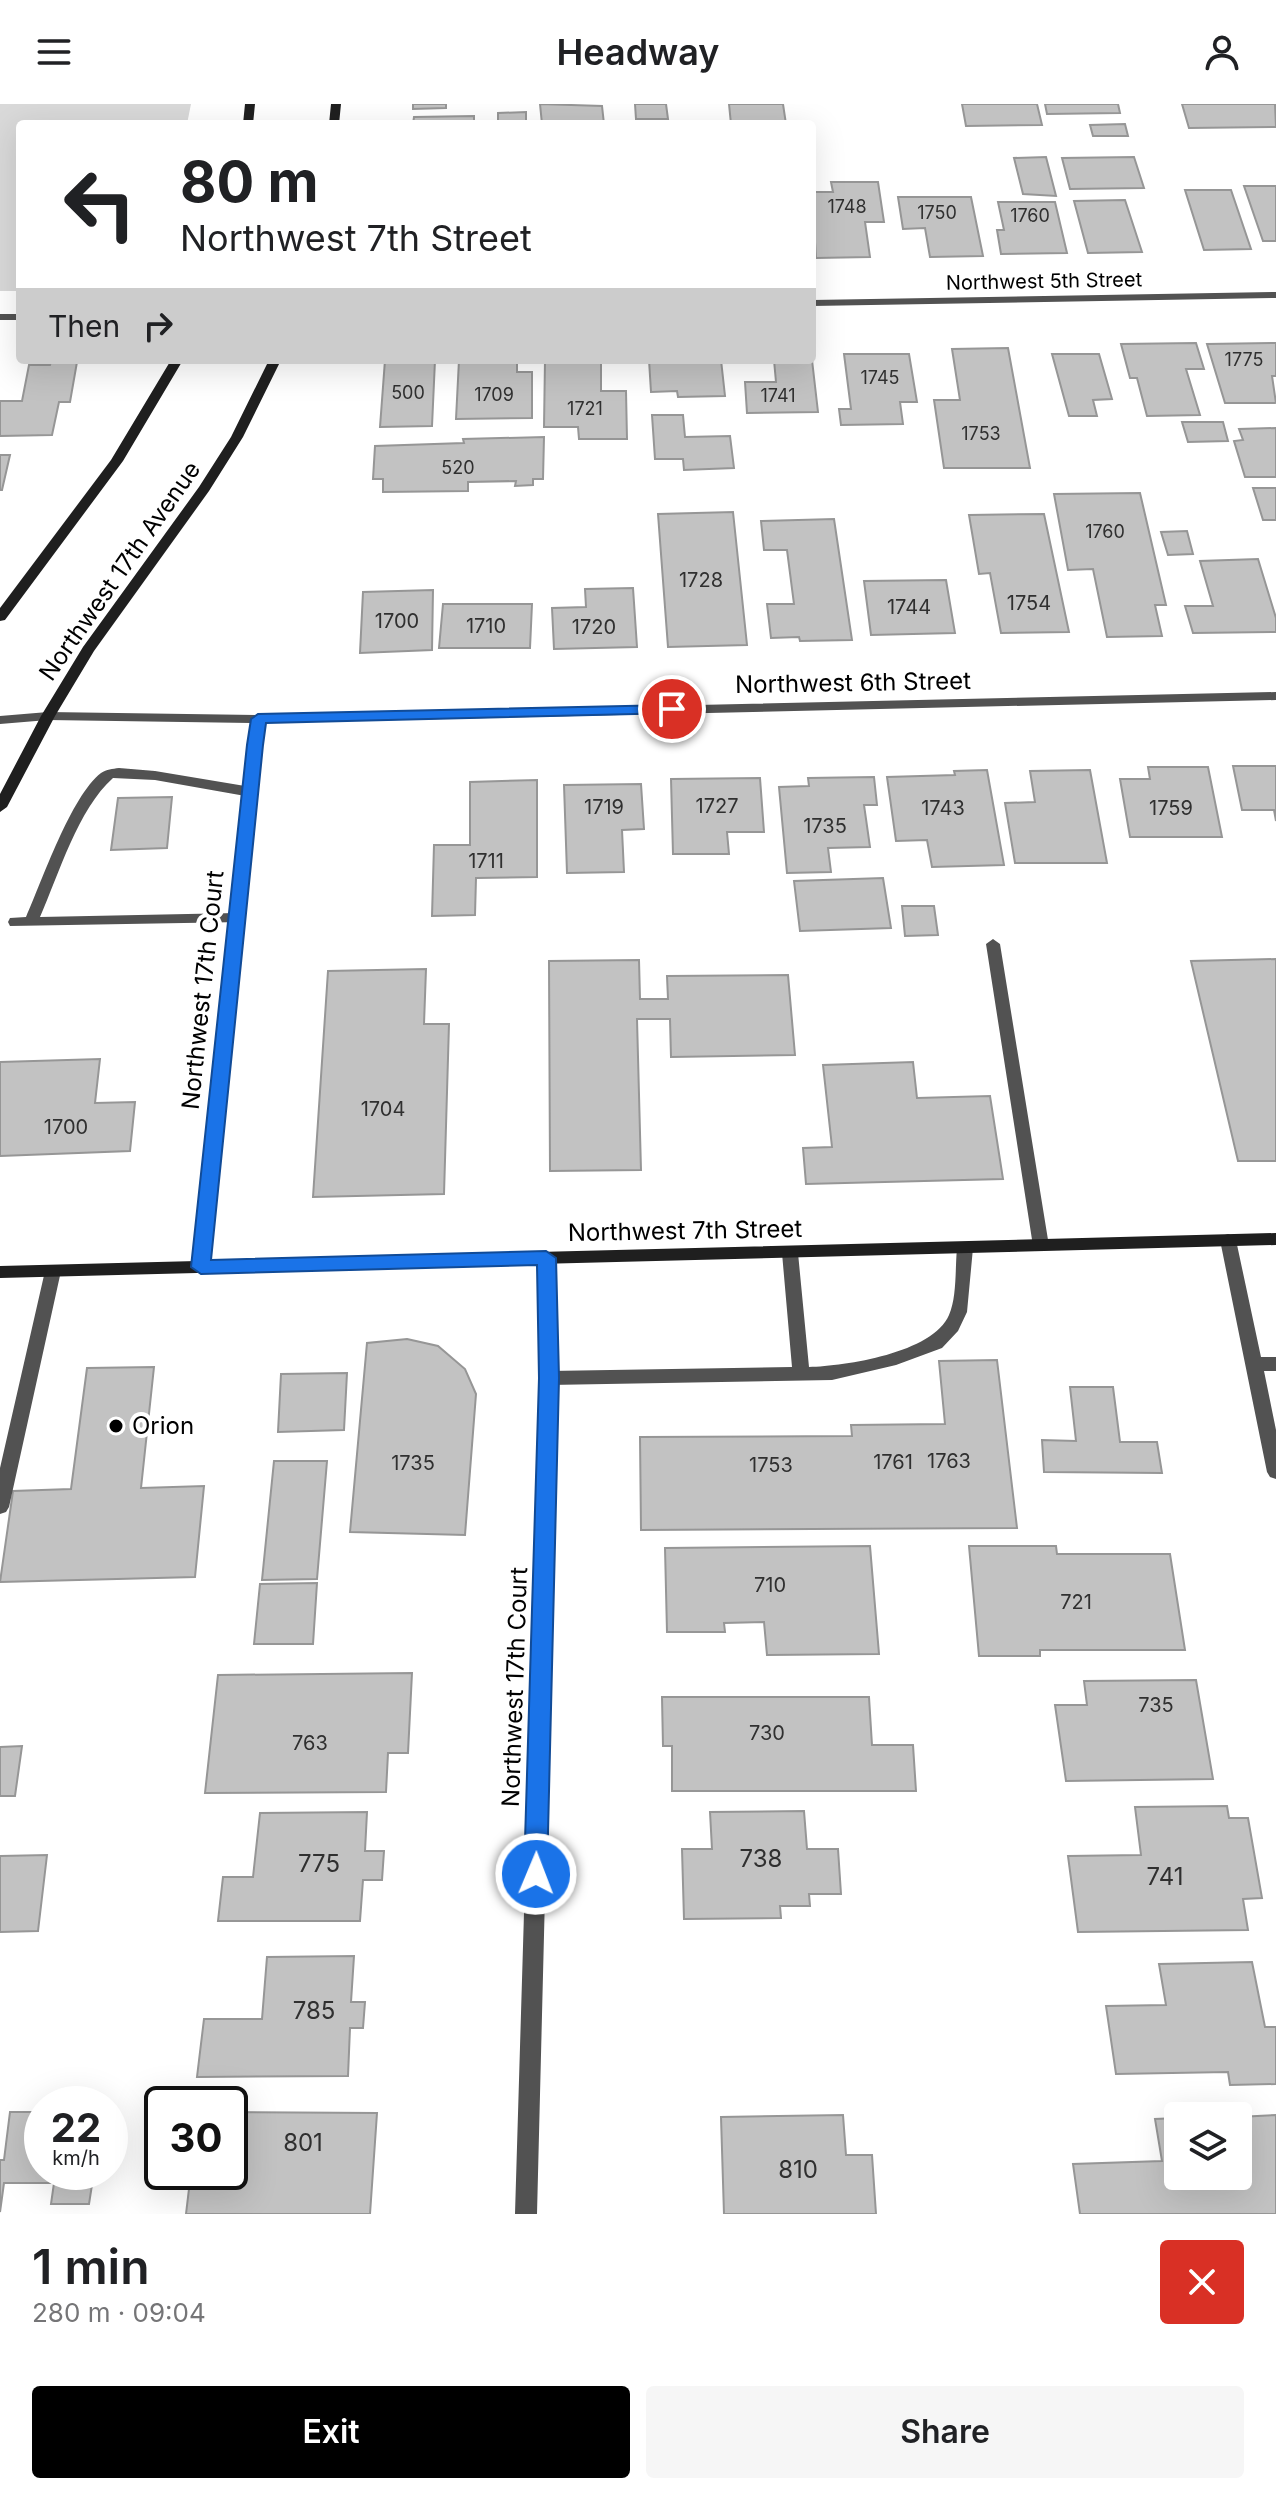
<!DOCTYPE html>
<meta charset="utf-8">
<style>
:root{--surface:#fff;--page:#f6f6f6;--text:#202124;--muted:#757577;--accent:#000}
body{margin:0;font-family:Inter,sans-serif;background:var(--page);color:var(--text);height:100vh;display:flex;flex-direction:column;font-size:30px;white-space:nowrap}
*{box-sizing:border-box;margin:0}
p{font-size:26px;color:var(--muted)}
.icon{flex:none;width:44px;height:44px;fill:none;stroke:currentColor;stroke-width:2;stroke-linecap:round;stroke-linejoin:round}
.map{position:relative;height:2110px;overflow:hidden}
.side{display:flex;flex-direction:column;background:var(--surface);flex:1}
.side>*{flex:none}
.hud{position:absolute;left:16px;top:16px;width:800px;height:244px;border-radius:8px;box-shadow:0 8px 32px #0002;background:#fff;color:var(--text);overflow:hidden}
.tools{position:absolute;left:1164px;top:1998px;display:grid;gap:16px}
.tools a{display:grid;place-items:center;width:88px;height:88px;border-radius:8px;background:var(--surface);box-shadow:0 8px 32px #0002;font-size:40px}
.speed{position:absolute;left:24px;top:1982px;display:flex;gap:16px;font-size:40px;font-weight:700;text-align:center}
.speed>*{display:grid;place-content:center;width:104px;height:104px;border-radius:50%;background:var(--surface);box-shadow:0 8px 32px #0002;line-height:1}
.speed small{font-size:20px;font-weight:400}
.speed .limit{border:4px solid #111;border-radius:12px;background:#fff;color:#111}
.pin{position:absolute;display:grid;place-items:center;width:68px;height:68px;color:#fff;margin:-34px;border:4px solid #fff;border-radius:50%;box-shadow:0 2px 8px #0007}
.me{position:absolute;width:88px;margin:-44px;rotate:1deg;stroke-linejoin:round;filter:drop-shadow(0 0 6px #0008)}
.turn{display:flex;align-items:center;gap:28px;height:168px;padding:0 32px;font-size:36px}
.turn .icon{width:104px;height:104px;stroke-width:2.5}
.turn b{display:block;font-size:56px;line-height:68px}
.then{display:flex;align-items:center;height:76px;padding:0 32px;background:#0003;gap:16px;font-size:30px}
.round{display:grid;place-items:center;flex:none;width:84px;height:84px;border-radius:8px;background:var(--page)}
.headline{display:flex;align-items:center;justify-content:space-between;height:136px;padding:0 32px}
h1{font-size:48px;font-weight:600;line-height:60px}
.cta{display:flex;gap:16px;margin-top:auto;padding:16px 32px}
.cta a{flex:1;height:92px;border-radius:8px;background:var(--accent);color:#fff;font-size:32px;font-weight:600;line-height:92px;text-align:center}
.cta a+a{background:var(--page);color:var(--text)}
header{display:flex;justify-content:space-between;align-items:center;height:104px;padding:0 32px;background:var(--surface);font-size:36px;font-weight:600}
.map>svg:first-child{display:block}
.green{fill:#d9d9d9}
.building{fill:#c2c2c2;stroke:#969696;stroke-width:2}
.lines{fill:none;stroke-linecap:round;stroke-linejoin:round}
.lane{fill:#525252;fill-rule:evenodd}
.street{fill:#525252;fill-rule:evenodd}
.secondary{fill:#1f1f1f;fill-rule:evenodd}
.route{fill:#1a73e8;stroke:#114b97;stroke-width:2}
.poi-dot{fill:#000;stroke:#fff;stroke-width:3}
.labels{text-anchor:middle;stroke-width:8;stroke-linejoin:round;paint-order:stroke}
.far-number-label{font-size:18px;fill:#303030}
.far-street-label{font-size:20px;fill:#000;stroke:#fff}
.number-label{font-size:20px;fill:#303030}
.street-label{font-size:24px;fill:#000;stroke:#fff}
.poi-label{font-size:24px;fill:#000;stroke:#fff;text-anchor:start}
.near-number-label{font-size:24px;fill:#303030}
</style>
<header><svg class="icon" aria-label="menu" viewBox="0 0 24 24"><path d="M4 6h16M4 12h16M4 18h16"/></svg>Headway<svg class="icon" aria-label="person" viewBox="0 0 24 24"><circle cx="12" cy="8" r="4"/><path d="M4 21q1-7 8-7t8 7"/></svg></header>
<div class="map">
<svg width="1276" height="2110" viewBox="0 0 1276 2110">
<rect width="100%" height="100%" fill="#fff"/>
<!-- green -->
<path class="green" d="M0 0H191L187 20H20V187H0Z"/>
<!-- building -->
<path class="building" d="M413 0H446V4L413 5Z
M540 0 602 2 604 20H542Z
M635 0H666L668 15H636Z
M729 0H783L786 20H731Z
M962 0H1037L1042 21 966 22Z
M1045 0H1118L1120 9 1047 10Z
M1182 0H1275L1276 23 1189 24Z
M526 8V20H498V9Z
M474 12V20H413L414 13Z
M1125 20 1128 32H1093L1090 21Z
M1046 53 1056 92 1023 90 1014 54Z
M1134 53 1144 84 1070 85 1062 54Z
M831 78H878L884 118H865L870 153 816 154 812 88H833Z
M1244 82H1276V137H1263Z
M1185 86H1231L1251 145 1204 146Z
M898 93H971L983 152 930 153 925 124 903 125Z
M1125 96 1142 148 1088 149 1074 97Z
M998 98H1055L1067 149 1001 150 997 126H1004Z
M1196 239 1204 265H1186L1200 311 1147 312 1137 274H1130L1121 240Z
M1276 239V272H1272L1276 299H1225L1207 240Z
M1008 244 1030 364H944L934 296H960L952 245Z
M844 250H909L917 298H900L903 320 841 321 839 305H851Z
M1052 250H1099L1112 295 1093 296 1097 312H1069Z
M385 256H435L432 322 380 323Z
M459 256H517V268H532V314L456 315Z
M545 256H601V287H626L627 335H579L578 323H544Z
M649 256H721L725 292 678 293 677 287 651 288Z
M774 256H812L818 308 747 309 745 278H776Z
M51 258H77L70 298H59L52 331 0 332V297H22L29 261H50Z
M652 311H683L685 333 730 332 734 364 684 366 683 355H655Z
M1182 318H1223L1228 337 1188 338Z
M1276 324V373H1245L1234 337 1243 336 1239 325Z
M544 333 543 375H533V381L515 382 516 377 468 378V387L383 388V375H373L375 342 464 339 463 335Z
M0 351H10L2 386H0Z
M1253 384H1276V416H1263Z
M1140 389 1166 501H1155L1162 532 1107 533 1093 465 1068 466 1054 390Z
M733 408 747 541 668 543 658 410Z
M1044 410 1069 528 1001 529 990 469 979 470 969 411Z
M834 415 852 536 800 537 799 533 771 534 767 500H794L787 446H764L761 417Z
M1187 427 1193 450 1168 451 1161 428Z
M1258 455 1276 514V528L1193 529 1185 502H1213L1200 457Z
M946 476 955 529 871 531 864 477Z
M633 484 637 543 554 545 552 504 586 503 585 485Z
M433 486 432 546 360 549 363 488Z
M443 500H532L530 544H439Z
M1233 662H1276V717L1274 706H1242Z
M1148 663H1208L1222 733H1130L1120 675H1150Z
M987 666 1004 761 932 763 927 736 896 737 887 673 955 671 954 667Z
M1090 666 1107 759H1015L1005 699 1035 698 1030 667Z
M874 673 877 701H864L870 743 828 744 831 768 787 769 779 683 809 682 808 674Z
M760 674 764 728H727L729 750H673L671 675Z
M537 676V773L476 774 475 811 432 812 434 741H470V678Z
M641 680 644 725 622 726 624 768 567 769 564 681Z
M172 693 167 744 111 746 118 694Z
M883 774 891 824 800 827 794 777Z
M902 802H934L938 831 905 832Z
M1276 855V1057H1238L1191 857Z
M639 856 640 895H668L667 872 788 871 795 951 671 953 670 915H637L641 1066 550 1067 549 857Z
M426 865 424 920H449L444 1090 313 1093 328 867Z
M100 955 95 999 135 998 130 1047 0 1052V958Z
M913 958 917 994 990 992 1003 1075 806 1080 803 1044 832 1043 823 961Z
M407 1235 438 1242 465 1265 476 1290 465 1431 350 1428 367 1239Z
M997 1256 1017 1424 641 1426 640 1333 852 1332 851 1321 945 1320 939 1257Z
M154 1263 141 1384 204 1382 195 1473 0 1478 13 1387 71 1385 87 1264Z
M347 1269 344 1326 278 1328 281 1270Z
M1070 1283H1113L1120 1338H1157L1162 1369 1044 1368 1042 1336 1076 1337Z
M274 1357H327L317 1475 262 1476Z
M870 1442 879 1550 767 1551 764 1518 724 1519 725 1528H667L665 1444Z
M969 1442H1056L1057 1450H1170L1185 1546H1040V1552H979Z
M317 1479 313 1540H254L260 1480Z
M412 1569 408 1649H388L386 1688 205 1689 218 1571Z
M1196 1576 1213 1675 1066 1677 1055 1601H1087L1084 1577Z
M662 1593H869L872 1641H913L916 1687H672V1642H663Z
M22 1642 15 1692H0V1643Z
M1227 1702 1229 1714H1248L1262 1794 1243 1795 1248 1826 1078 1828 1068 1752 1141 1751 1135 1703Z
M804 1707 807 1745H838L841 1790H809L810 1802H780L781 1814 684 1815 682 1745H712L710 1708Z
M367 1708 365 1747H384L382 1776H363L360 1817H218L223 1773H253L260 1709Z
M47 1751 38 1827 0 1828V1752Z
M354 1852 351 1898H365L363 1924H350L348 1972 197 1973 204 1915H262L267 1853Z
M1252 1858 1265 1923H1276V1980L1230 1981 1228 1968 1116 1970 1106 1902 1166 1901 1159 1860Z
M10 2008H42V2068H94L89 2100H51L54 2079H4L0 2108V2056H4Z
M230 2008 377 2009 370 2110H186L191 2068H230Z
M843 2011 846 2051H872L876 2110H724L721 2013Z
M1276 2011V2110H1080L1073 2060 1162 2057 1155 2015 1178 2014V2072H1238V2013Z"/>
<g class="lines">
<!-- lane -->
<path class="lane" d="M119 664 155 667 251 683 258 688 251 693 155 676 113 674C78 705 59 770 40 813L237 809 242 810 244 814 242 818 10 822 8 818 10 814 26 813C42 777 71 692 101 669 107 665 112 665 119 664Z
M993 835 1000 840 1049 1142 1047 1146H1035L1033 1142 986 840Z
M965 1138 971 1140 973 1144 967 1208 958 1227 942 1244 896 1261 832 1276 549 1281 543 1279 540 1274 543 1269 549 1267 792 1263 782 1149 784 1145H796L798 1149 809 1263C845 1262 933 1249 949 1211 957 1193 955 1165 957 1144L959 1140Z
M53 1161 59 1163 61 1167 9 1403 6 1408 0 1410V1364L45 1167 47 1163Z"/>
<!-- street -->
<path class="street" d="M1276 188V194L812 202V196Z
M0 210H20V216H0Z
M1276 588V596L264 619 209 1163 207 1167H195L193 1163 251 619 48 616 0 620V612L48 608 258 611Z
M1228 1130 1234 1132 1236 1136 1261 1253H1276V1267H1264L1276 1326V1375L1270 1373 1267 1368 1220 1136 1222 1132Z
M546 1148 552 1150 554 1154 558 1274 537 2110H515L540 1274 538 1154 540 1150Z"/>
<!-- secondary -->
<path class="secondary" d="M245 0H255L253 20H243Z
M331 0H341L339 20H329Z
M171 256H183L123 357 5 516 0 517V504L111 356Z
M269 256H281L243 333 209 387 94 547 55 612 7 703 0 708V690L41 612 83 543 199 383 231 333Z
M1276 1129V1141L0 1174V1162Z"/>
</g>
<!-- route -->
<path class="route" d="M672 601 680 605 677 609 266 619 263 641 211 1156 546 1147 556 1154 559 1274 547 1770 544 1777 536 1780 528 1777 524 1770 539 1274 537 1161 201 1170 191 1163 247 641 251 615 258 610Z"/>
<!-- markers -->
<circle class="poi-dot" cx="116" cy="1322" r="8"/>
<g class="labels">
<!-- far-number labels -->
<g class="far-number-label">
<text x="847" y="109">1748</text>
<text x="937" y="115">1750</text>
<text x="1030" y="118">1760</text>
<text x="1244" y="262">1775</text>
<text x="880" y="280">1745</text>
<text x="408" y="295">500</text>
<text x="494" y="297">1709</text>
<text x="778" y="298">1741</text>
<text x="585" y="311">1721</text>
<text x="981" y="336">1753</text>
<text x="458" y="370">520</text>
<text x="1105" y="434">1760</text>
</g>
<!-- far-street labels -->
<g class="far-street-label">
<text transform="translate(1044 177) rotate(-1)" y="7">Northwest 5th Street</text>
</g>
<!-- number labels -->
<g class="number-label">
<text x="701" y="483">1728</text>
<text x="1029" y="506">1754</text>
<text x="909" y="510">1744</text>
<text x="397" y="524">1700</text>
<text x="486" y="529">1710</text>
<text x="594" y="530">1720</text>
<text x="717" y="709">1727</text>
<text x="604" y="710">1719</text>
<text x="943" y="711">1743</text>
<text x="1171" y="711">1759</text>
<text x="825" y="729">1735</text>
<text x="486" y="764">1711</text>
<text x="383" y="1012">1704</text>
<text x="66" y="1030">1700</text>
<text x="949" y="1364">1763</text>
<text x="893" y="1365">1761</text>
<text x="413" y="1366">1735</text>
<text x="771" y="1368">1753</text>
<text x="770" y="1488">710</text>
<text x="1076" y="1505">721</text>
<text x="1156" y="1608">735</text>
<text x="767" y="1636">730</text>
<text x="310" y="1646">763</text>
</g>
<!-- street labels -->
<g class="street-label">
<text transform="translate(120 467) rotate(-55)" y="8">Northwest 17th Avenue</text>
<text transform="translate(853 579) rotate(-1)" y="8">Northwest 6th Street</text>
<text transform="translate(203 886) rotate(-84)" y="8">Northwest 17th Court</text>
<text transform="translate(685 1127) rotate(-1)" y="8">Northwest 7th Street</text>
<text transform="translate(515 1583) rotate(-88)" y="8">Northwest 17th Court</text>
</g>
<!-- poi labels -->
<g class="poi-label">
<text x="132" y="1330">Orion</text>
</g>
<!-- near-number labels -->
<g class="near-number-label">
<text x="761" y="1763">738</text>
<text x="319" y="1768">775</text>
<text x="1165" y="1781">741</text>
<text x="314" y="1915">785</text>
<text x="303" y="2047">801</text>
<text x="798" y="2074">810</text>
</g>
</g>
</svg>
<div class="tools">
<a><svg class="icon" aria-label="layers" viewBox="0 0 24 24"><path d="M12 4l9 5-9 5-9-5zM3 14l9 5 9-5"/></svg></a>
</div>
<div class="speed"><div>22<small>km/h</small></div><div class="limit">30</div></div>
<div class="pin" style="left:672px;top:605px;background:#d93025"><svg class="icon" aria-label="arrive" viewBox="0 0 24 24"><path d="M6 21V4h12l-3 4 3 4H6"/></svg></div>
<svg class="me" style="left:536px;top:1770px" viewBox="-20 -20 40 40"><circle r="17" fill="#1a73e8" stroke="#fff" stroke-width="3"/><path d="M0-11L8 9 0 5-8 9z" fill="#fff"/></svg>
<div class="hud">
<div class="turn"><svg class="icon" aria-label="left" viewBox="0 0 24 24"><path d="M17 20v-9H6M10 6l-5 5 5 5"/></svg><div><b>80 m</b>Northwest 7th Street</div></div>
<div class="then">Then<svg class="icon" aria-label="right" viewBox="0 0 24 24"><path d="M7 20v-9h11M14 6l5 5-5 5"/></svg></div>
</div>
</div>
<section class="side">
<div class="headline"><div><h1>1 min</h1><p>280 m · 09:04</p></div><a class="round" style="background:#d93025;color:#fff"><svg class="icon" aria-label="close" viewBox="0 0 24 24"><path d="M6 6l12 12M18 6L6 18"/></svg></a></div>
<div class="cta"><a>Exit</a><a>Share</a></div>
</section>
